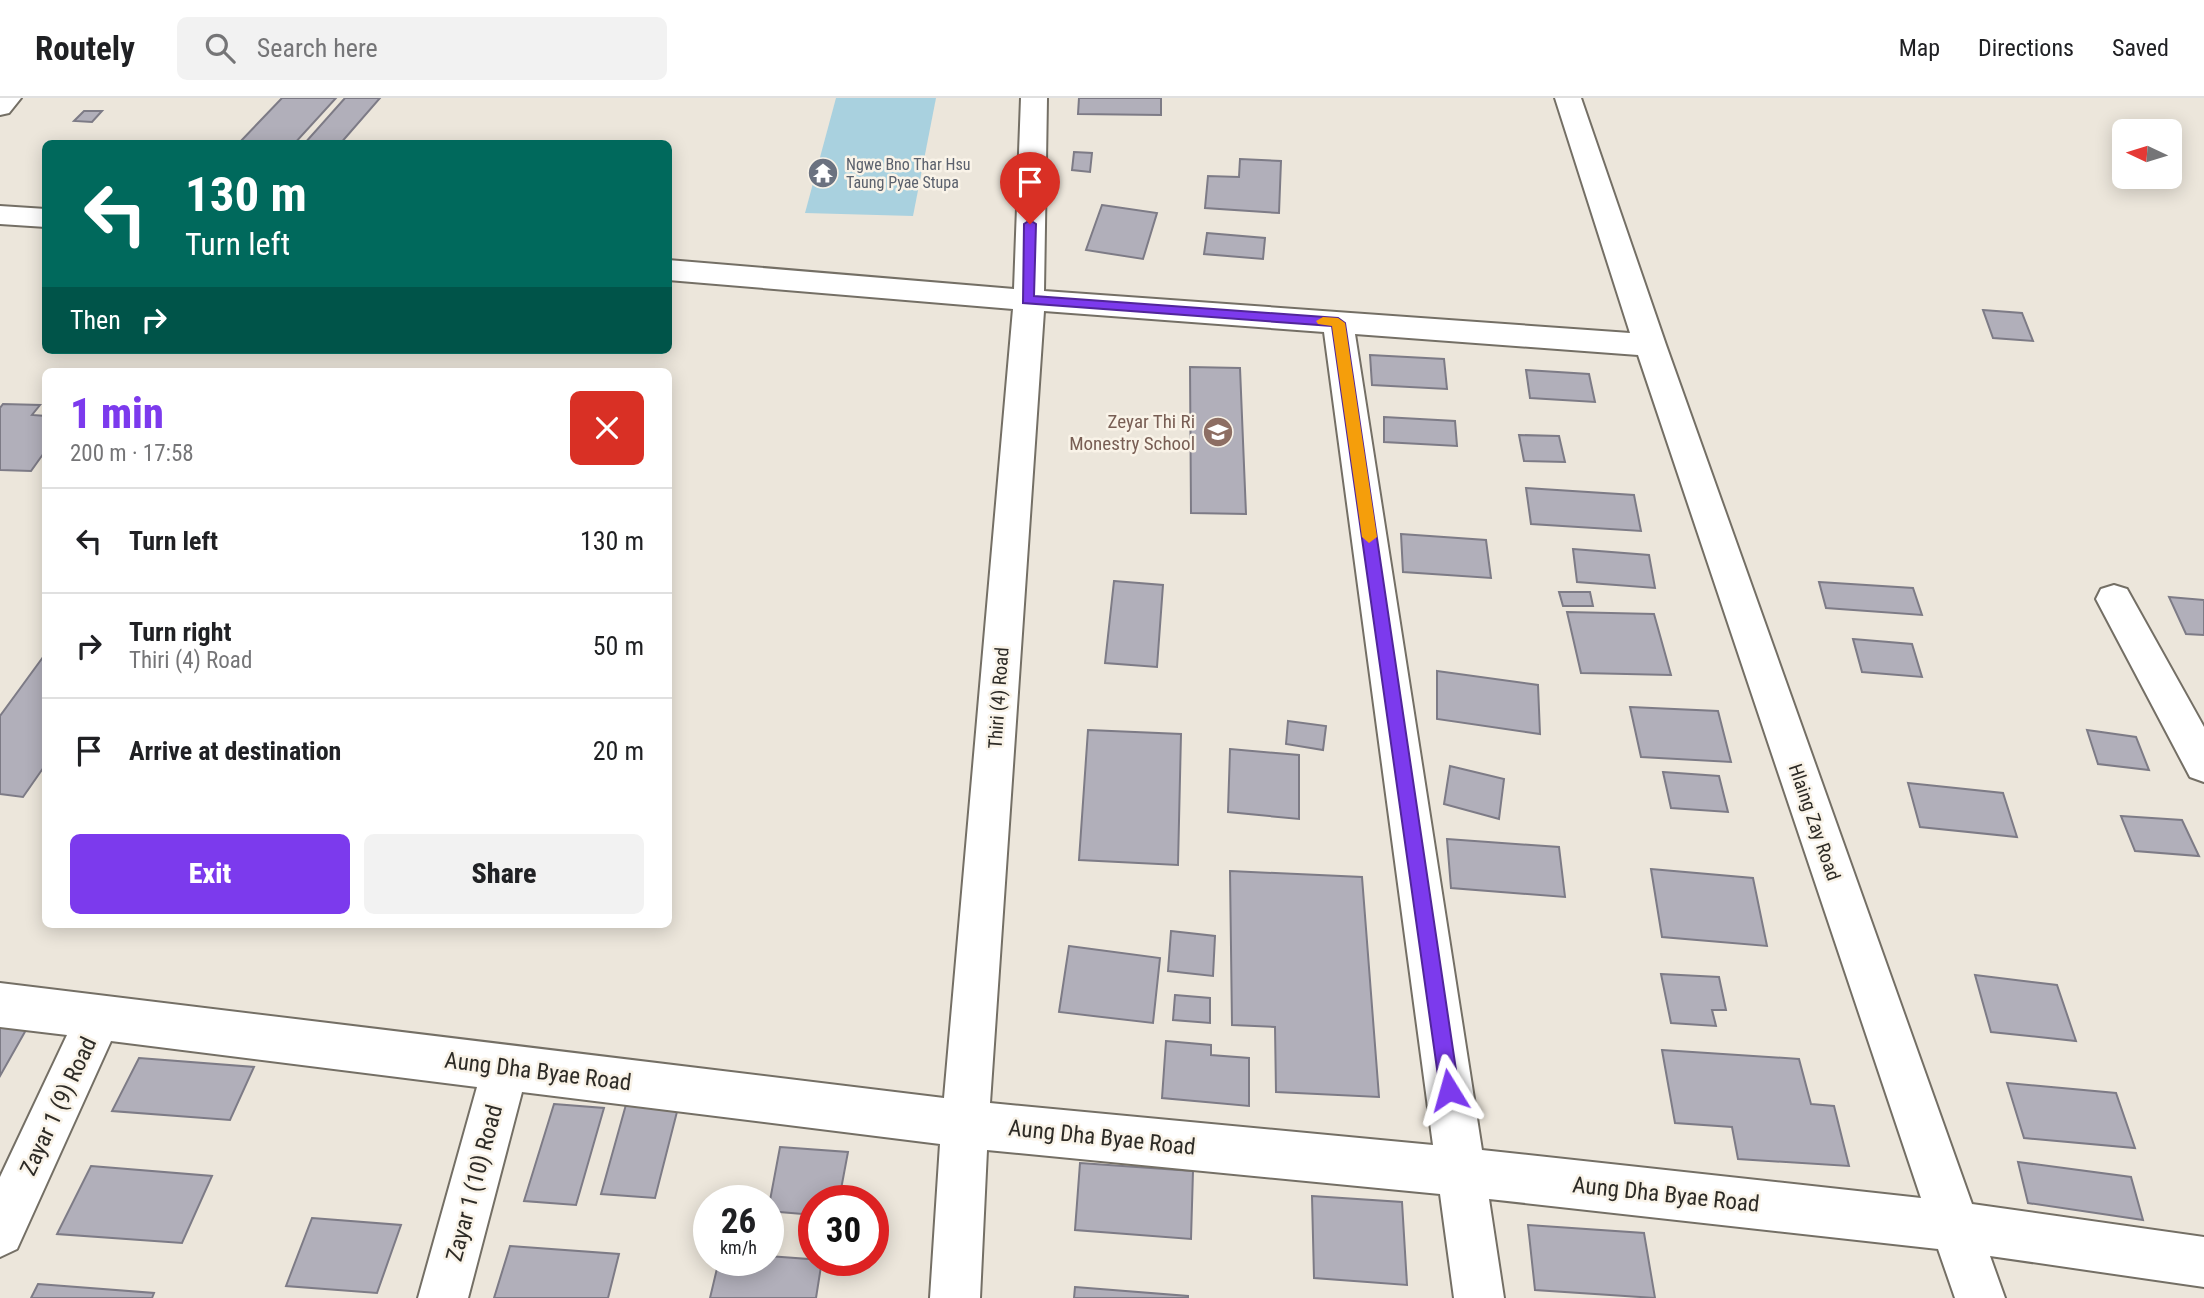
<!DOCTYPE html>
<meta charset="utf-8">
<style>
:root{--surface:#fff;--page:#f2f2f2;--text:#202124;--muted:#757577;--line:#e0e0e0;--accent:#7c3aed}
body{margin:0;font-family:"Roboto Condensed",sans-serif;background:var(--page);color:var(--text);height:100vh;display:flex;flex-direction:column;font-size:26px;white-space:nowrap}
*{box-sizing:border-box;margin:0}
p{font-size:23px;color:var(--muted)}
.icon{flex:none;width:38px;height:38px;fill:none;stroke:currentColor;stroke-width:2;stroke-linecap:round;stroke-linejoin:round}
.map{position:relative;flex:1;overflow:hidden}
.sheet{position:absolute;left:42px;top:270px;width:630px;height:560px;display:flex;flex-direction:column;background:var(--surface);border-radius:10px;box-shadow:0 4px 18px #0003}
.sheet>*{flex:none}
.top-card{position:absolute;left:42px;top:42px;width:630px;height:214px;border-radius:10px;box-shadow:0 4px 18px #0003;background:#00695c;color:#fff;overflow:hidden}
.needle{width:46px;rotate:274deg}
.buttons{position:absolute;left:2112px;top:21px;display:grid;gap:14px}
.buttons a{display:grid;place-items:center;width:70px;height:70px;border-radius:10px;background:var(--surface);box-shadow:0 4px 18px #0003;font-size:35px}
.speed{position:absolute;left:693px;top:1087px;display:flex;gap:14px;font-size:35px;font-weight:700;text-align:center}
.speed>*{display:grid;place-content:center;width:91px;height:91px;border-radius:50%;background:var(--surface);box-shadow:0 4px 18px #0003;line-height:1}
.speed small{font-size:18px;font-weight:400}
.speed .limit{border:10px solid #d22;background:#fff;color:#111}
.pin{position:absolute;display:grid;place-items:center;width:60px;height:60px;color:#fff;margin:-72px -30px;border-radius:50% 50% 50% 0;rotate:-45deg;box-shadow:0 0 7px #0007}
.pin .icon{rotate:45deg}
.me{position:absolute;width:77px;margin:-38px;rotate:352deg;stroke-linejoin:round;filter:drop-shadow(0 0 5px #0008)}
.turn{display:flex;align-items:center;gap:24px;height:147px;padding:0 28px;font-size:32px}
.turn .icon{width:91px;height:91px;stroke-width:2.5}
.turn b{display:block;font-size:49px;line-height:60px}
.then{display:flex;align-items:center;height:66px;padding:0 28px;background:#0003;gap:14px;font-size:26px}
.round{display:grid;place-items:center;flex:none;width:74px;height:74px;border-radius:10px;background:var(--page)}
.summary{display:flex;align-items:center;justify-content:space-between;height:119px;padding:0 28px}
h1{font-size:42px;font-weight:800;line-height:52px;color:var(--accent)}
.action{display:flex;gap:14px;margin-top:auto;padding:14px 28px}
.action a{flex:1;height:80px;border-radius:10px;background:var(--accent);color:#fff;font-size:28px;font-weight:800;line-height:80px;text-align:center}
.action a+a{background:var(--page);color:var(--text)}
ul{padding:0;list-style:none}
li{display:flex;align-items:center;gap:21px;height:105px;padding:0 28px;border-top:2px solid var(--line)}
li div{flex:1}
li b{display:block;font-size:26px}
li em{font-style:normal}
header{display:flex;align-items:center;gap:42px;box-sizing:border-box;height:98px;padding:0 35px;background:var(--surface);border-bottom:2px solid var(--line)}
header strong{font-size:33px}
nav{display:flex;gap:38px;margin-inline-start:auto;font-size:24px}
.search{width:490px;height:63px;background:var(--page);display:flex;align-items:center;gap:18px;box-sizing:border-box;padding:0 24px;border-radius:10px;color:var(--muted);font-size:26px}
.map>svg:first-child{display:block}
.water{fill:#a9d1df}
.building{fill:#b1afba;stroke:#7d7b86;stroke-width:2}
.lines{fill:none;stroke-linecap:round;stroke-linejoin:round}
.minor-casing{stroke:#746f65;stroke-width:4}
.minor{fill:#fff;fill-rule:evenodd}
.route{fill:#7c3aed;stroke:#51269a;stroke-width:2}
.slow{fill:#f59e0b}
.labels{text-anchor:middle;stroke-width:5;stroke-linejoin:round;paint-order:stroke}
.far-worship-label{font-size:16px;fill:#5b616d;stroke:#f9f3e8;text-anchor:start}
.education-label{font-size:19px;fill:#785e54;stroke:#f9f3e8;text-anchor:end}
.street-label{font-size:19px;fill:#2d2b26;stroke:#f9f3e8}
.near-street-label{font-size:23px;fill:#2d2b26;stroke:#f9f3e8}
</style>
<header>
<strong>Routely</strong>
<div class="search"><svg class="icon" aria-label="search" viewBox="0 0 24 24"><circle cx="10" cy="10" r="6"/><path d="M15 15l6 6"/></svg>Search here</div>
<nav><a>Map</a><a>Directions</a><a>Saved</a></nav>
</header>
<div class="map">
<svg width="2204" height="1200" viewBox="0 0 2204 1200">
<rect width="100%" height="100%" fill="#ece6db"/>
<!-- water -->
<path class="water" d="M836 0H936L913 118 805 115Z"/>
<!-- building -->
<path class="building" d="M282 0H336L294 46H238Z
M345 0H380L340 46H304Z
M1079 0H1161V17L1078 16Z
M84 13H102L92 24 74 23Z
M1074 54 1092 55 1090 74 1072 72Z
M1240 61 1281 63 1279 115 1205 110 1208 78 1239 79Z
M1102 107 1157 115 1143 161 1086 152Z
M1207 135 1265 140 1263 161 1204 156Z
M1983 212 2022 215 2033 243 1993 240Z
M1370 257 1444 261 1447 291 1372 287Z
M1190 269 1240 270 1246 416 1191 415Z
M1526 272 1589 276 1595 304 1530 300Z
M3 306 40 307 32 317 46 318V352L31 373 0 372V310Z
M1384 319 1455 323 1457 348 1384 344Z
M1519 337 1559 338 1565 364 1524 363Z
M1526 390 1634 397 1641 433 1531 426Z
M1401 436 1486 442 1491 480 1403 474Z
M1573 451 1649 457 1655 490 1577 484Z
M1114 483 1163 487 1157 569 1105 565Z
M1819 484 1913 490 1922 517 1826 510Z
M1559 494H1590L1593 508H1563Z
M2169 499 2204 502V537L2186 536Z
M1567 514 1654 516 1671 577 1581 575Z
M1853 541 1912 546 1922 579 1862 574Z
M46 555V666L23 699 0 696V618Z
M1437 573 1538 587 1540 636 1437 621Z
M1630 609 1718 613 1731 664 1641 659Z
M1288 623 1326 628 1323 652 1286 646Z
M1088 632 1181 636 1178 767 1079 762Z
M2087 632 2136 639 2149 672 2098 666Z
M1230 651 1299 657V721L1228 714Z
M1450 668 1504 681 1499 721 1444 706Z
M1663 674 1719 678 1728 714 1671 710Z
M1908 685 2003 695 2017 739 1920 729Z
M2121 718 2182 722 2199 758 2135 753Z
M1447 741 1559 749 1565 799 1451 790Z
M1651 771 1753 780 1767 848 1662 839Z
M1230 773 1362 779 1379 999 1276 994 1275 929 1232 927Z
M1171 833 1215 838 1213 878 1168 873Z
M1069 848 1160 860 1153 925 1059 914Z
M1661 876 1719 879 1726 912H1712L1716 928 1671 925Z
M1975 877 2057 887 2076 943 1991 934Z
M1175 897 1210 900V925L1173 922Z
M0 920 31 923 0 978Z
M1166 943 1211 947V957L1249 960V1008L1162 1000Z
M1662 952 1799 961 1811 1006 1834 1008 1849 1068 1738 1061 1732 1029 1675 1025Z
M139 960 254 969 230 1022 112 1013Z
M2007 985 2116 995 2135 1050 2024 1040Z
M627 1003 679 1006 655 1100 601 1096Z
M554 1006 604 1010 576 1107 524 1103Z
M780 1049 848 1054 839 1102H814V1117L768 1113Z
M2018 1064 2131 1079 2143 1122 2028 1105Z
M1080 1065 1193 1073 1191 1141 1075 1132Z
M91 1068 212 1078 182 1145 57 1136Z
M1312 1098 1402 1104 1407 1187 1314 1180Z
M312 1120 401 1127 377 1195 286 1188Z
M1528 1127 1644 1135 1655 1200 1535 1192Z
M510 1148 619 1156 608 1200H494Z
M768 1158 822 1162 816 1200H710L719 1162H768Z
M38 1186 154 1195 152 1200H31Z
M1075 1189 1188 1198V1200H1074Z"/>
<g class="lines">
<!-- minor casing -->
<g class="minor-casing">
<path id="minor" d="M0 0H21L9 15 0 17Z
M1021 0H1047L1044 193 1630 235 1555 0H1581L1666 247 1972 1106 2204 1139V1189L1990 1158 2005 1200H1955L1938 1151 1489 1101 1504 1200H1454L1440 1096 987 1052 980 1200H930L940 1046 522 994 468 1200H418L477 989 111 943 17 1151 0 1159V1079L67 937 0 929V885L944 1000 1013 211 668 182V162L1014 191ZM1044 213 1324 234 1433 1047 990 1005ZM1355 236 1638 257 1921 1100 1482 1052Z
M0 108 46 111V129L0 126Z
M2114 487 2127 491 2204 629V684L2190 679 2096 501 2101 491Z"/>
</g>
<!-- minor -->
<use href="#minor" class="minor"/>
</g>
<!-- route -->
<path class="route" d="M1030 122 1036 126 1034 198 1338 220 1345 225 1459 992 1456 999 1449 1002 1443 999 1440 992 1332 228 1023 205 1024 126Z"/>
<!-- slow -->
<path class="slow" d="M1323 219 1338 220 1345 225 1377 439 1369 445 1362 439 1332 228 1318 226 1316 223Z"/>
<!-- icons -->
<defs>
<g id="temple-disc" transform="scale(1.575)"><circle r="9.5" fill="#6b7280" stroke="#f9f3e8"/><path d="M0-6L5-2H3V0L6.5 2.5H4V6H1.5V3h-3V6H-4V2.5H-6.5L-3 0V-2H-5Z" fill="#fff"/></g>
<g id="school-disc" transform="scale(1.575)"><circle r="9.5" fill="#8d6e63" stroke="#f9f3e8"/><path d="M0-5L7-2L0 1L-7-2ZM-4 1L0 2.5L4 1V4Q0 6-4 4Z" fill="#fff"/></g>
</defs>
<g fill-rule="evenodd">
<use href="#temple-disc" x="823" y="75"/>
<use href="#school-disc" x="1218" y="334"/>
</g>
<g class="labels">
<!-- far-worship labels -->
<g class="far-worship-label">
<text x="846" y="72">Ngwe Bno Thar Hsu<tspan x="846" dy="18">Taung Pyae Stupa</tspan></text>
</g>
<!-- education labels -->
<g class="education-label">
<text x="1195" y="330">Zeyar Thi Ri<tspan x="1195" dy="22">Monestry School</tspan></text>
</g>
<!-- street labels -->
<g class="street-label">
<text transform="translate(998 600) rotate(-86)" y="7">Thiri (4) Road</text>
<text transform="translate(1815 724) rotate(71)" y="7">Hlaing Zay Road</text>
</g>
<!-- near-street labels -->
<g class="near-street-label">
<text transform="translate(538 973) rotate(7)" y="8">Aung Dha Byae Road</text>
<text transform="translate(58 1008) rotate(-65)" y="8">Zayar 1 (9) Road</text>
<text transform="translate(1102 1039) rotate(6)" y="8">Aung Dha Byae Road</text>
<text transform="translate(474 1085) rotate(-75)" y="8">Zayar 1 (10) Road</text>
<text transform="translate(1666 1096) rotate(6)" y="8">Aung Dha Byae Road</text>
</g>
</g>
</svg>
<div class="buttons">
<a><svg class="needle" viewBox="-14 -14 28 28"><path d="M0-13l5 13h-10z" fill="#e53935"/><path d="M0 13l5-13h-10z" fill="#757577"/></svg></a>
</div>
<div class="speed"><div>26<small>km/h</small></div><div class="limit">30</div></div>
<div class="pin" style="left:1030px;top:126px;background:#d93025"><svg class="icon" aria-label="arrive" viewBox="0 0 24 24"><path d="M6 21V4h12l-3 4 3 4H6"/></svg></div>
<svg class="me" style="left:1449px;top:992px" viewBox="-20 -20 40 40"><path d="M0-17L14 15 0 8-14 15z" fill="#7c3aed" stroke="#fff" stroke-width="4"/></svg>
<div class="top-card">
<div class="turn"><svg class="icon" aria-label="left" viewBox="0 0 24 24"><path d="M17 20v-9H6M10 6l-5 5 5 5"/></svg><div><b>130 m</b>Turn left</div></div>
<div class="then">Then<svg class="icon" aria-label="right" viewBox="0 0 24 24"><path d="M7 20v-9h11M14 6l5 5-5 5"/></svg></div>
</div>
<section class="sheet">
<div class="summary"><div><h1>1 min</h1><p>200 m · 17:58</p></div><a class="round" style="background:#d93025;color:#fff"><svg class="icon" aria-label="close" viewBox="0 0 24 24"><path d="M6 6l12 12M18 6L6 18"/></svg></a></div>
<ul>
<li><svg class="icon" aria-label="left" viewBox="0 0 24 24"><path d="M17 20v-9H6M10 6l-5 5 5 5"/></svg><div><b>Turn left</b></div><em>130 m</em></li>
<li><svg class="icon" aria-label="right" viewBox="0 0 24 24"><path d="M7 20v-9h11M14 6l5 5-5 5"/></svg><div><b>Turn right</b><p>Thiri (4) Road</p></div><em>50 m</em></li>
<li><svg class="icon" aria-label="arrive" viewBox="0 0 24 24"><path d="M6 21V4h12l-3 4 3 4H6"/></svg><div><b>Arrive at destination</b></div><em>20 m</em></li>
</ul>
<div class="action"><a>Exit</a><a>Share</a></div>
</section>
</div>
